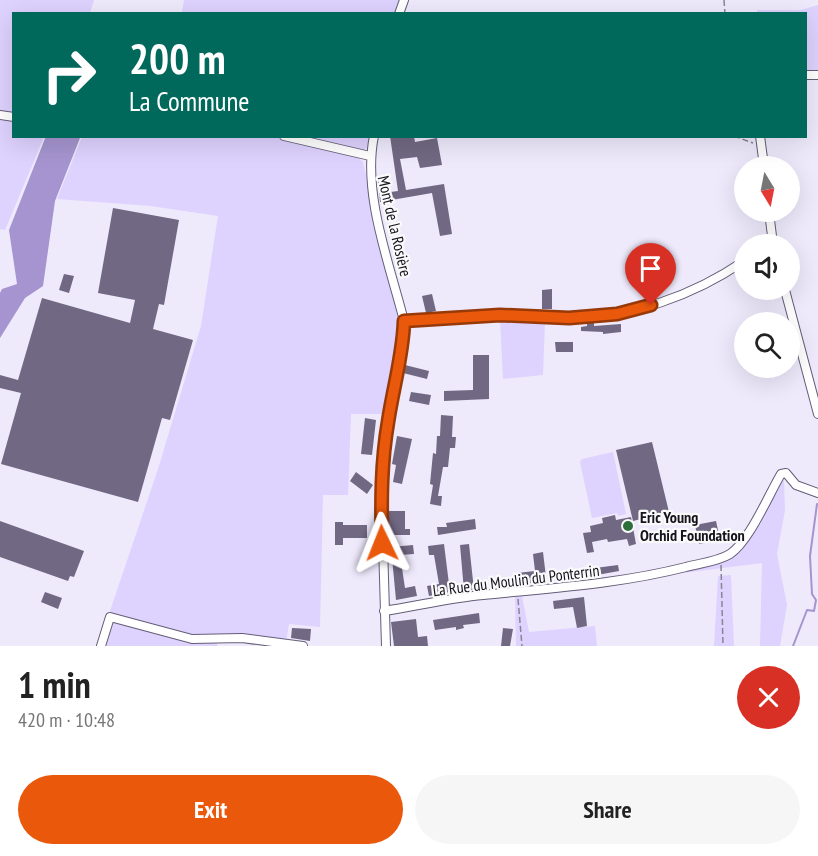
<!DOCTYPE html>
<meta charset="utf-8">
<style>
:root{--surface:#fff;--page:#f6f6f6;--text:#222;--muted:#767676;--accent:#ea580c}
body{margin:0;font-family:"PT Sans Narrow",sans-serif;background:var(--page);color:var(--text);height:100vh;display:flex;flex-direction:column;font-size:22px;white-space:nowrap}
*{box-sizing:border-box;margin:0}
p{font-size:20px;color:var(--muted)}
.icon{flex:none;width:33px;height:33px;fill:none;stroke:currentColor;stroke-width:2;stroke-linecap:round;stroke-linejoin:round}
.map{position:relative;height:646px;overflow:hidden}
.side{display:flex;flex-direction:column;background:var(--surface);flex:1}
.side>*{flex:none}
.banner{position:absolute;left:12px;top:12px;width:795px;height:126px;border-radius:0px;box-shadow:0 6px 24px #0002;background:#00695c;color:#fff;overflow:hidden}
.needle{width:39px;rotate:170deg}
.buttons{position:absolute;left:734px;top:156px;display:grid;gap:12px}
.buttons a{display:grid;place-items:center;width:66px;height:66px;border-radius:50%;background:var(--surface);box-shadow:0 6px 24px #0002;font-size:30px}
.pin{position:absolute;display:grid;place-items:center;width:51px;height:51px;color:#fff;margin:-62px -26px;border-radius:50% 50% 50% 0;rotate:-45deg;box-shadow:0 0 6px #0007}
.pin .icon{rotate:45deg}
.me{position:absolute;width:66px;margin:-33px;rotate:358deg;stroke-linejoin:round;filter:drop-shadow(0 0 4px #0008)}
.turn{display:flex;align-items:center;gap:21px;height:126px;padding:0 18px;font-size:27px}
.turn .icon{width:78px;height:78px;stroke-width:2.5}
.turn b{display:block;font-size:42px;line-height:51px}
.round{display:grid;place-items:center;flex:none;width:63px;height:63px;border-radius:32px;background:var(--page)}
.summary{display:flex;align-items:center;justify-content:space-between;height:102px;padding:0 18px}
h1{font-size:36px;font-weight:700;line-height:45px}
.button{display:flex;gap:12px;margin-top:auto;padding:12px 18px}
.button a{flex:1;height:69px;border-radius:36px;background:var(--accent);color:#fff;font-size:24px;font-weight:700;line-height:69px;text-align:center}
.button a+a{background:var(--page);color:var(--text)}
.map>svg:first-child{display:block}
.green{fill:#ded2fe}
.water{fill:#a594cf}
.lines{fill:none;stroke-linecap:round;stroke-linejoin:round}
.stream{stroke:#a594cf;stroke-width:2}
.building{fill:#716983}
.street-casing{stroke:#645d77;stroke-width:10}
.path{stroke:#898594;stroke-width:1.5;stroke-dasharray:6 3;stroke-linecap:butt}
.street{stroke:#fff;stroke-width:8}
.route-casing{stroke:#983908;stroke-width:15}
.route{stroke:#ea580c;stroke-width:10}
.poi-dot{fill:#2d6f3a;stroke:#fafafa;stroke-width:2}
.labels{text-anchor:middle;stroke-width:4.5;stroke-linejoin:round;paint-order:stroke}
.street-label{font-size:16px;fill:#16131d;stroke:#fafafa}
.poi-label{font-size:16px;font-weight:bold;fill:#16131d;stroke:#fafafa;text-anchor:start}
</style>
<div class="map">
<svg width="818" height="646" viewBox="0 0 818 646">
<rect width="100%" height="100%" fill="#eeeafc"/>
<!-- green -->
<path class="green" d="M0 0H94L90 13 14 14 13 114 0 112Z
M184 0H399L395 13H182Z
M818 5V72H806V14L757 13V10H801Z
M0 120 13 122 14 136 44 137 5 230 0 229Z
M82 137H275L358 158 363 162 400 327 399 347 386 414H351L348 495H323L320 627 289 624 286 642 235 634 189 636 109 614 158 469 201 326 218 216 151 206 57 199Z
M303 137H370L368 147 363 151Z
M500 319 545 321 543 375 503 379Z
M613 452 626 514 618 516 617 513 592 518 580 462 582 459Z
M784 480 785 510 777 554 787 605 780 646H760L762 563 675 574C687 570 734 557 740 550 754 535 771 488 784 480Z
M731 575 734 646H714L718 576Z
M522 596 529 632 595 626 597 646H516L515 597Z
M117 622C144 629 191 646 217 641V646H106L110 625Z"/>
<!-- water -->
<path class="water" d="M46 136 80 138 55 201 43 286 25 298 0 338V293L2 289 17 284 9 230Z"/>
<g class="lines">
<!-- stream -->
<path class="stream" d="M793 646 807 610 814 611 816 600 812 594 810 556 817 504"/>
</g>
<!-- building -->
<path class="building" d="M390 136H414L415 142 437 138 442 165 420 168 417 157 400 159 406 190 444 184 452 234 440 236 432 193 380 202 378 176H380L383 193 398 191Z
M113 208 179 220 164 305 159 304 153 329 193 340 170 420 162 418 138 502 1 464 21 393 0 388V375L18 380 42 298 130 323 135 300 98 293Z
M64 274 74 276 69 293 59 290Z
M552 289V309H542V290Z
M432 294 436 311 426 313 422 296Z
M587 323H594V326L621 324V332L603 334V332L581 331V327L587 326Z
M555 342H573V352H556Z
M473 355H489V399L444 401V391L473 390Z
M405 365 429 371 427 379 403 373Z
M411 392 431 395 429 405 409 401Z
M441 415 453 416 452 437H456L455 448H450L448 467H443L438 496H442L441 506 430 504 433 485 430 484 433 453 436 454 437 436H440Z
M365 418 376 420 372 455 361 454Z
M397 436 412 439 402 484 393 482 396 465 392 464Z
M652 442 669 512 633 521 616 450Z
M356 472 373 485 367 494 350 481Z
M388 511H405V529H410V535H390Z
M615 515 616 520 631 517 636 544 629 546 627 539 608 542 607 539 592 542 594 552 587 553 583 533 591 532 590 526 603 523 602 518Z
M475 519 476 529 438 535 437 527H447L446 523Z
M0 521 84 551 74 577 70 576 68 581 0 557Z
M716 521 720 540 699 544 695 525Z
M335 522H343V525H367V538H343V545H335Z
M444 544 450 592 429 596 427 586 439 584 434 555H429L428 546Z
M469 544 474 590 464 591 460 545Z
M413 545 414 554 400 555 405 588 415 586 417 596 396 600 391 547Z
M543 552 546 577 539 578V582L505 586 504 580 517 578V573L535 571 533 554Z
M618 565 619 571 597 575 595 568Z
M45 592 62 598 58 609 41 602Z
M584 597 587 626 577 628 573 607 554 609 553 601Z
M479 613 480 623 463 625 464 628 456 630V627L435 630 433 620Z
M416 619 418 637 427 636 428 646H394L391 622Z
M292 628 311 629 310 641 291 638Z
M503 628 513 629 510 646H501Z"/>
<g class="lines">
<!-- street casing -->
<g class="street-casing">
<path id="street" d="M399 14 404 0
M806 75H818
M0 115 14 117
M284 136 370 156
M374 136C362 194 390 265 404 321V340L389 410 381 476 386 646
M760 136 764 166
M769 212 773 244
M785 290 818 414
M404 321C436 319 468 315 500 315 522 315 545 318 568 318 630 318 693 296 744 261
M384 611C417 606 450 598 483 595 552 588 619 584 686 567 700 563 717 562 730 554 749 542 769 494 781 474L786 473 796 485 818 493
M101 646 110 617 192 639 242 638 303 646"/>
</g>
<!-- path -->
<path class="path" d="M724 0 725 14
M734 136 753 143
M721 565 723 646
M518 599 522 646"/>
<!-- street -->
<use href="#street" class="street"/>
</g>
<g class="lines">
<!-- route casing -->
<g class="route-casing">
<path id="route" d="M382 543C381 502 381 463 388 422 393 388 403 355 404 321L500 315 569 318 617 314 651 305"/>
</g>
<!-- route -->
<use href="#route" class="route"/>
</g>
<!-- markers -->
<circle class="poi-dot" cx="628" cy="526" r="6"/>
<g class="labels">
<!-- street labels -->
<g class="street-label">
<text transform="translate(395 226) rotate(77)" y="6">Mont de la Rosière</text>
<text transform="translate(516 580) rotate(-7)" y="6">La Rue du Moulin du Ponterrin</text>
</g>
<!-- poi labels -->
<g class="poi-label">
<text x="640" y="523">Eric Young<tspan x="640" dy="18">Orchid Foundation</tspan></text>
</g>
</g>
</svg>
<div class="buttons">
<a><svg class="needle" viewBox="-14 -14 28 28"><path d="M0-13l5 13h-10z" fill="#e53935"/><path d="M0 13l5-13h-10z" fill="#767676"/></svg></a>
<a><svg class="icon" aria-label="sound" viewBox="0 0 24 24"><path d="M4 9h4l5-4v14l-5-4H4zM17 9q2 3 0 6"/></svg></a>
<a><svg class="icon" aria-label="search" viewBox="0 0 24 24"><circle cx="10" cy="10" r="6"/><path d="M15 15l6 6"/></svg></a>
</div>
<div class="pin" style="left:651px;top:305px;background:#d93025"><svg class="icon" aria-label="arrive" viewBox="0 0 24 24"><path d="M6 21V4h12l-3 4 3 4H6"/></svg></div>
<svg class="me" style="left:382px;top:543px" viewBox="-20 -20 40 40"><path d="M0-17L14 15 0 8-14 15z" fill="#ea580c" stroke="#fff" stroke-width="4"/></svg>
<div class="banner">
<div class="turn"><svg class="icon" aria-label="right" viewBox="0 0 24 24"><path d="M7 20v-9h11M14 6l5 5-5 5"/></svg><div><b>200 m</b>La Commune</div></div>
</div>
</div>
<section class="side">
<div class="summary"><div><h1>1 min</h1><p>420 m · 10:48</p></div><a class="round" style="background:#d93025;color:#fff"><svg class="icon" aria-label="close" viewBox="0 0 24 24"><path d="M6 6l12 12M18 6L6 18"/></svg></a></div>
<div class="button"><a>Exit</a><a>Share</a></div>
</section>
